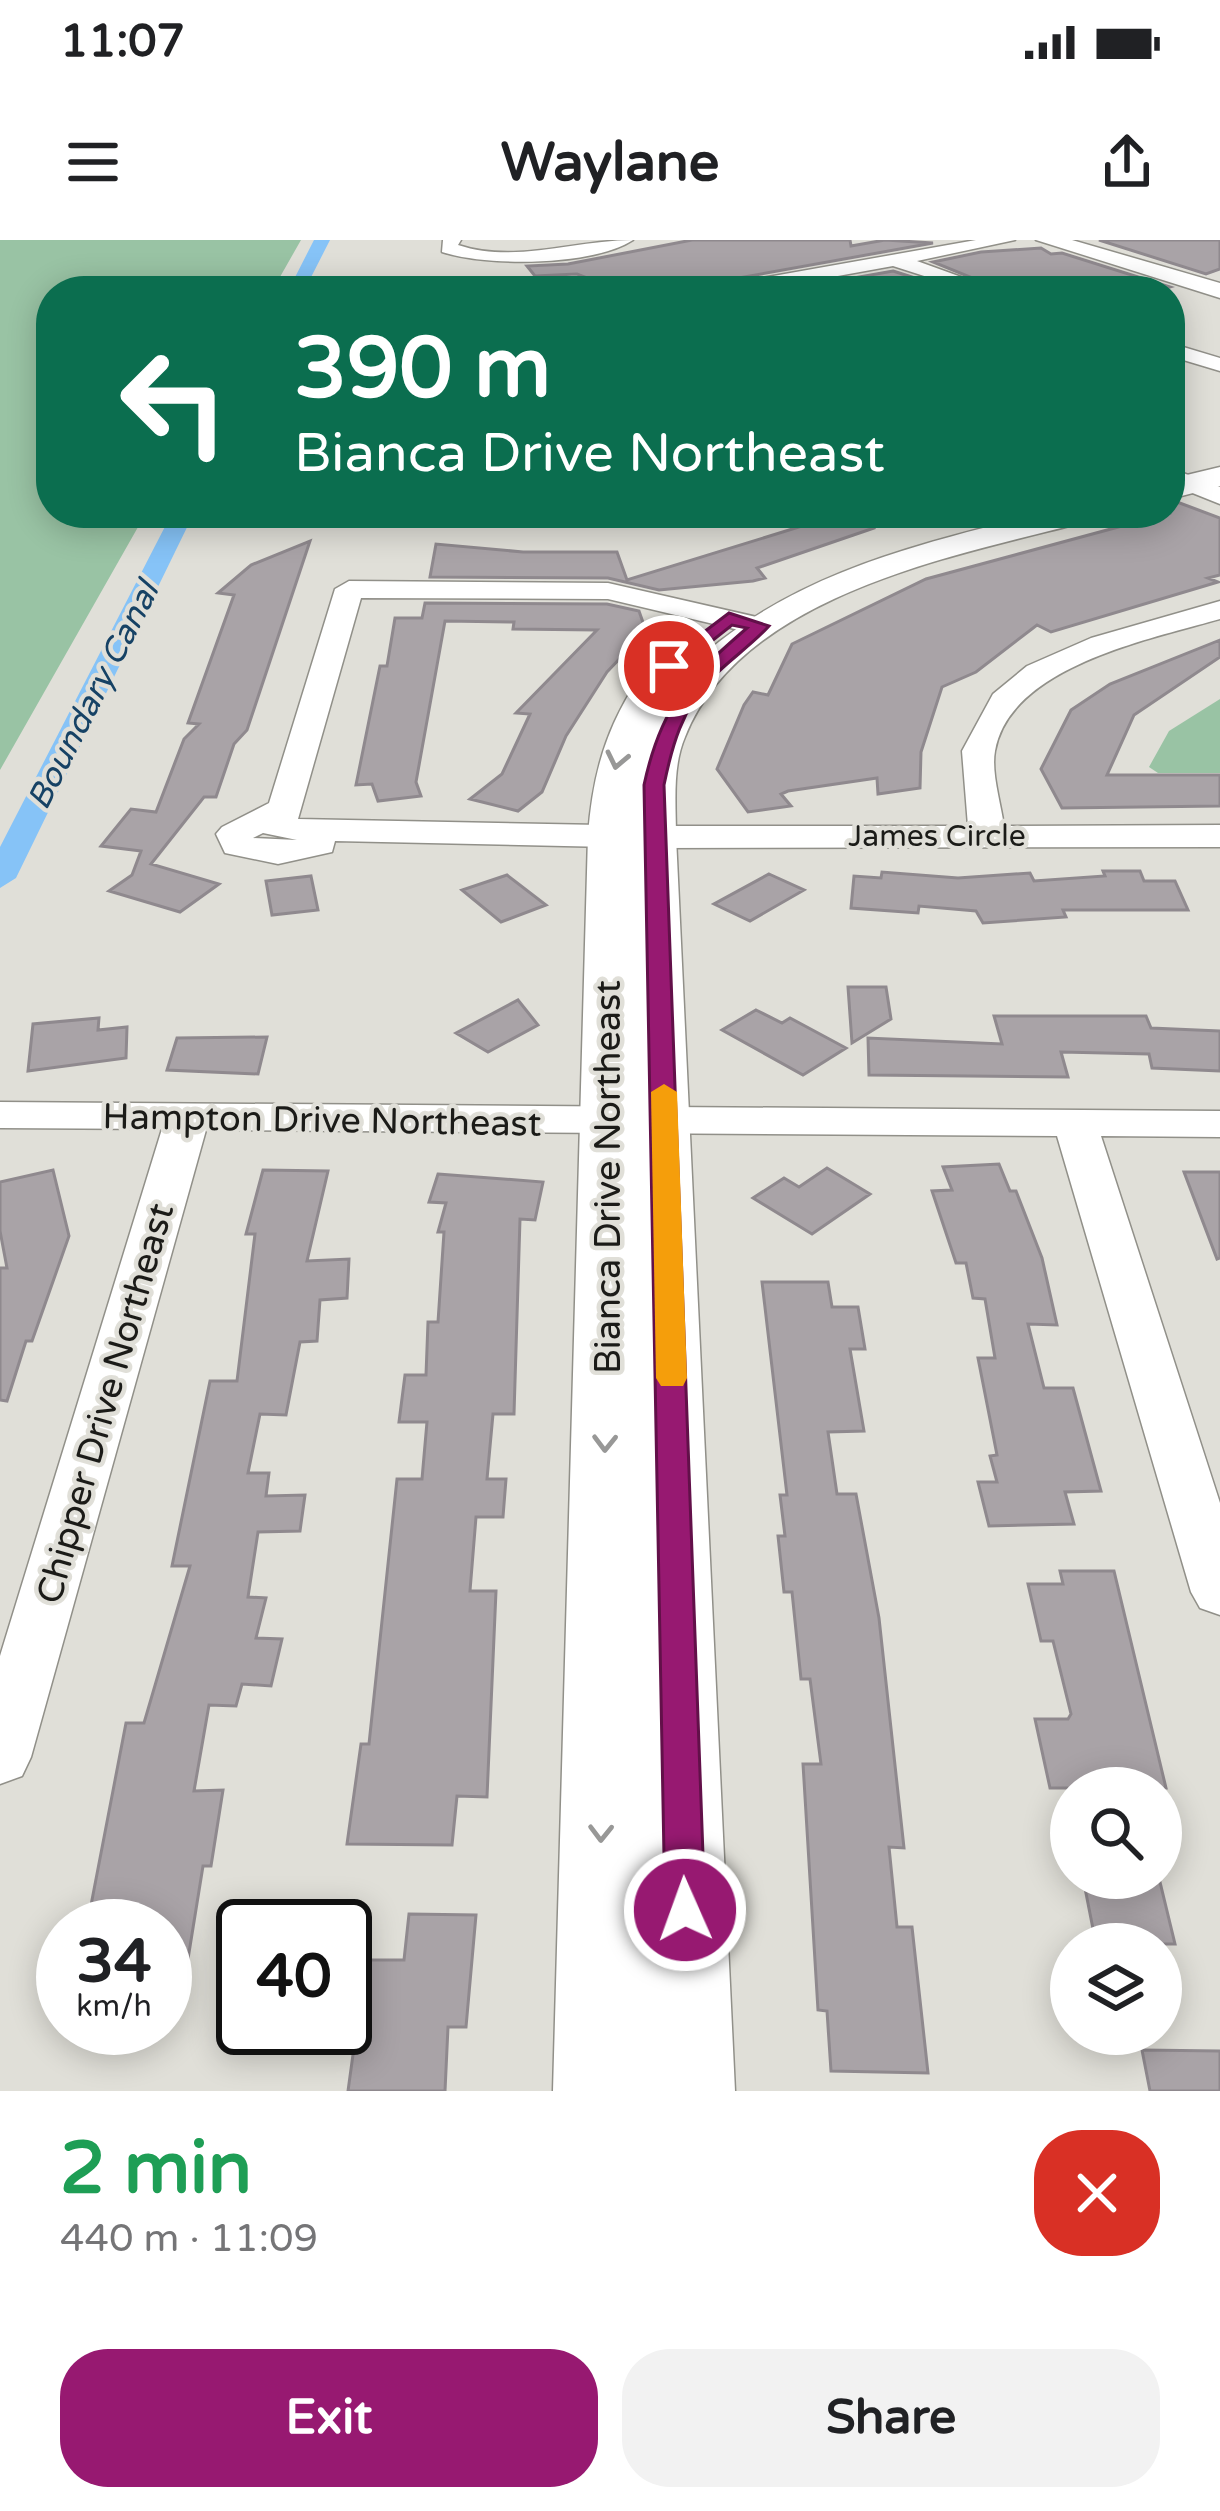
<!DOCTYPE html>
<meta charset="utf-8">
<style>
:root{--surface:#fff;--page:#f2f2f2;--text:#202124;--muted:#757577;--accent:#971971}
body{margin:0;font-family:"Varela Round",sans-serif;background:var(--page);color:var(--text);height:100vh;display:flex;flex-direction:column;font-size:45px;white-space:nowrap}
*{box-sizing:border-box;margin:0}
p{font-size:39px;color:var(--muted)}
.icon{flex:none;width:66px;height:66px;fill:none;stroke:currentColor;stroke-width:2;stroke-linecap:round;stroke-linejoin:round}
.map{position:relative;height:1851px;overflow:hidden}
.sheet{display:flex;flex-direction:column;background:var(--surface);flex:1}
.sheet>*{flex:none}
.top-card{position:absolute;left:36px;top:36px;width:1149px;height:252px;border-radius:48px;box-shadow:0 6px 30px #0003;background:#0b6e4f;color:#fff;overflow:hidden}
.fabs{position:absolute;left:1050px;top:1527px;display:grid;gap:24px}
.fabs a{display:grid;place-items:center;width:132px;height:132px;border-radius:50%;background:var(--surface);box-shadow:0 6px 30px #0003;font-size:60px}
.speed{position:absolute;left:36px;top:1659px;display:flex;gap:24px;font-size:60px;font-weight:700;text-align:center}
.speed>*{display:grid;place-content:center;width:156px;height:156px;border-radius:50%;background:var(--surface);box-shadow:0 6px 30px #0003;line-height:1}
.speed small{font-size:30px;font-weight:400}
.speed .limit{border:6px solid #111;border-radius:18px;background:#fff;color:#111}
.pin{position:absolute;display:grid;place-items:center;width:102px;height:102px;color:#fff;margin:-51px;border:6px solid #fff;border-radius:50%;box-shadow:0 3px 12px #0007}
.me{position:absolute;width:132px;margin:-66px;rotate:358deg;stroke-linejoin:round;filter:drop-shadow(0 0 9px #0008)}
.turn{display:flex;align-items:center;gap:42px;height:252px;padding:0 60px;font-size:54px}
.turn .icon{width:156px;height:156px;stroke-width:2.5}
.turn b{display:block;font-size:84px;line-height:102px}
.round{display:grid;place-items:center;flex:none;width:126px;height:126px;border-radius:48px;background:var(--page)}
.head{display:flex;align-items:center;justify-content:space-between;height:204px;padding:0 60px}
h1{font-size:72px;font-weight:700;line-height:90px;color:#1e9e55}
.action{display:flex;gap:24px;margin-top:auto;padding:24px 60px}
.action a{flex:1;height:138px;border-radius:48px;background:var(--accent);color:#fff;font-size:48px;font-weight:700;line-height:138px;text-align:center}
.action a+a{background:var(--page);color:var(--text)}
.status{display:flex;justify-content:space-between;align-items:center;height:84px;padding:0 60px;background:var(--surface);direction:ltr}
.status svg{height:33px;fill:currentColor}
header{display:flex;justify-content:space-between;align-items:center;height:156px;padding:0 60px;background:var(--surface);font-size:54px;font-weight:700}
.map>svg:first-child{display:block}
.green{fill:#99c3a4}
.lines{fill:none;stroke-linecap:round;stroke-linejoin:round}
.canal{fill:#86c3f7;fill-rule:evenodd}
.building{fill:#a9a3a7;stroke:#8f898e;stroke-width:3}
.minor-casing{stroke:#919089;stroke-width:3}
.tertiary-casing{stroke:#919089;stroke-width:3}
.minor{fill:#fff;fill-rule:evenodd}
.tertiary{fill:#fff;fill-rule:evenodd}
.oneway{stroke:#989897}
.route{fill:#971971;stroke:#621049;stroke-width:3}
.slow{fill:#f59e0b}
.labels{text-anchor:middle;stroke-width:9;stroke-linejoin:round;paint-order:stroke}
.far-street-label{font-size:30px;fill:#1b1b18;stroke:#e0dfd8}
.far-water-label{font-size:33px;font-style:italic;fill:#164265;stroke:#e0dfd8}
.street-label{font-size:36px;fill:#1b1b18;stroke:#e0dfd8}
</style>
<div class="status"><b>11:07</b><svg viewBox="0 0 49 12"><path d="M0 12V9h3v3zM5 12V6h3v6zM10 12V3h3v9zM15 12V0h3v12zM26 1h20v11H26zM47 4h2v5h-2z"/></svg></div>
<header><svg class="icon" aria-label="menu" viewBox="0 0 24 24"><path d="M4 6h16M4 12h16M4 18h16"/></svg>Waylane<svg class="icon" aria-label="share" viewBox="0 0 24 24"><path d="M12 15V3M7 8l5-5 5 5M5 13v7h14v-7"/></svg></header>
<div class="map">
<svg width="1220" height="1851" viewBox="0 0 1220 1851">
<rect width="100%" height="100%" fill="#e0dfd8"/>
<!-- green -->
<path class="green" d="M0 0H301L272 51H51V273H146L0 530Z
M1220 459V533H1158L1149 527 1169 491Z"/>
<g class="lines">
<!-- canal -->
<path class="canal" d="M314 0H330L304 51H288Z
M172 273H194L16 638 0 648V607Z"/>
</g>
<!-- building -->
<path class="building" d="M692 0H850L851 6 885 0 933 3 722 41 709 51H620L577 34 535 36 527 26 568 24Z
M1099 0H1220V29L1206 34Z
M1041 8 1051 14 1062 13 1170 47 1157 51H1004L933 22 981 12Z
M893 31 956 51H780Z
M1177 262 1220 278V335L1208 338 1218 342 1051 392 1037 385 976 432 942 447 921 512 920 548 878 554 877 538 788 551 781 554 791 566 748 572 717 529 744 465 753 452 768 455 792 404 926 339 1170 273V263Z
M844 273H869L874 288 757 328 765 338 753 341 659 350 608 338 430 337 436 304 523 312H617L627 340Z
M310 301 247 490 234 504 216 557H204L151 624 219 644 180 672 109 651 132 635 141 611 101 606 131 569 156 572 184 499 199 484 188 483 234 355 218 353 251 325Z
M425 363 607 364 639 371 646 391 607 432 566 496 542 552 518 571 470 559 502 534 530 474 516 473 597 390 513 389 514 382 445 381 416 542 421 556 378 561 372 544 356 545 380 426H387L395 378H422Z
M1220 400V417L1134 475 1107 535H1220V566L1062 568 1041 529 1071 470 1110 444Z
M1103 631H1140L1144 641H1175L1188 670H1063L1066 677 983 683 976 671 919 666 918 673 851 668 854 636 881 638 882 632 958 638 1030 633 1034 641 1105 636Z
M769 634 804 650 750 681 714 664Z
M507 635 546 665 501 682 462 650Z
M311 636 318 670 272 675 266 641Z
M848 747H886L891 779 852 803Z
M518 760 538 785 488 812 456 793Z
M756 770 782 783 790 778 846 808 803 835 722 790Z
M994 776H1146L1151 788 1220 791V831L1152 828 1149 814 1061 812 1068 837 869 835 868 798 1002 804Z
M99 778 98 790 127 787 126 818 28 831 33 784Z
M267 797 258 834 167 830 177 798Z
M999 924 1010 951H1016L1042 1018 1057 1085 1028 1084 1044 1148H1073L1101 1251 1065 1252 1074 1284 989 1286 978 1242H997L990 1216 997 1215 978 1118H995L985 1059 973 1058 966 1023H956L932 951 952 950 943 927Z
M827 928 870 954 812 994 753 958 784 938 799 947Z
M53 930 69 996 32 1101H26L7 1161 0 1160V1028H7L0 991V942Z
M263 930 328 931 307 1021 349 1019 347 1058 320 1060 317 1101 300 1102 286 1175 260 1174 248 1233H269L266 1256 305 1255 300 1291 258 1292 248 1357 266 1358 256 1398 282 1399 271 1446 242 1444 236 1466 209 1465 194 1551 223 1550 211 1626H203L182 1756 165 1754V1686H87L126 1483H144L190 1326H172L210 1141H237L255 994H246Z
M1184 932H1220V1018L1217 1019Z
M438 934 543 942 535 980 520 979 514 1174H493L487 1239H506L503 1277H476L470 1351H496L487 1557 457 1556 452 1605 347 1604 361 1504H369L397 1239H422L427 1182H399L405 1135H426L428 1082H438L444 992H438L446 963 429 962Z
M762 1042H828L832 1067H858L865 1109H850L864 1191 828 1192 837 1254H856L879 1378 904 1608 889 1607 897 1687H912L928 1833 831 1831 827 1771 818 1770 803 1524H821L810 1439H801L792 1352H784L778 1296H785L780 1255H787Z
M1060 1331H1114L1166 1548H1050L1035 1479H1068L1071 1474 1053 1401H1041L1028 1344H1063Z
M1083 1638H1159L1175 1704H1096Z
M409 1674 476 1675 466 1787H448L445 1851H348L366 1720H404Z
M1142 1810 1220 1811V1851H1150Z"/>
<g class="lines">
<!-- minor casing -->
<g class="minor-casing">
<path id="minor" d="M443 0H461L458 5C515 24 575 0 633 0 594 26 487 27 442 12Z
M976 0H1015L917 21 1000 51H971L893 26 755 51H713L723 45Z
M1170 103 1220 118V131L1170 116Z
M1170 228 1220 247V264L1170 244Z
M349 341 608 343 770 380 775 386 760 395 608 359 361 358 298 579 654 586H968L962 511 993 454 1027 426 1091 398 1220 361V379C1151 399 1010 426 995 511 991 532 1001 564 1004 586L1220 585V607L654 608 335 601 332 612 278 624 225 613 216 594 222 587 269 563 335 349ZM263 593 297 600 253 598Z
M0 862 1220 871V897L1101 896 1220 1263V1375L1200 1368 1191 1352 1057 896 206 890 31 1517 22 1536 0 1544V1416L162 889 0 888Z"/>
</g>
<!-- tertiary casing -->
<g class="tertiary-casing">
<path id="tertiary" d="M1036 0H1072L1220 43V58Z
M1220 227V246L1170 259V239Z
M1042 273H1097L1093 280C959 315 742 353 685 497 672 527 676 565 676 597L735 1851H553L588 596C593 526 610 475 653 419H681L686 427 680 436C781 336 908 307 1042 273Z"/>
</g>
<!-- minor -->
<use href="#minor" class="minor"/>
<!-- tertiary -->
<use href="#tertiary" class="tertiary"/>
</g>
<!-- one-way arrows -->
<defs><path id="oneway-chevron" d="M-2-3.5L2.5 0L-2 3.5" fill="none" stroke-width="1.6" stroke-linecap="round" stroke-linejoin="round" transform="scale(3)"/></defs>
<g class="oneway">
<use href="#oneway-chevron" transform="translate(617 520) rotate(102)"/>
<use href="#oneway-chevron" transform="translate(605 1203) rotate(91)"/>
<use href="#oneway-chevron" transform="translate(601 1593) rotate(91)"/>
</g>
<!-- route -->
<path class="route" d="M729 373 769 386C752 405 729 420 711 439 682 469 672 506 664 545L705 1670 699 1683 685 1688 671 1683 665 1670 644 545C661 466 687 440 747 388L732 385 675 430 659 426Z"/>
<!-- slow -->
<path class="slow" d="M664 844 677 852 687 1138 683 1146H661L656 1138 651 852Z"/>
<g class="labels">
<!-- far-street labels -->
<g class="far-street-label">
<text x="937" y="606">James Circle</text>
</g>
<!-- far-water labels -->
<g class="far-water-label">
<text transform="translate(92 455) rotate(-63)" y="12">Boundary Canal</text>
</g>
<!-- street labels -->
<g class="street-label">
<text transform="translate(322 879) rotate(1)" y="13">Hampton Drive Northeast</text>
<text transform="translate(607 937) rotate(-90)" y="13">Bianca Drive Northeast</text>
<text transform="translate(104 1163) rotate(-74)" y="13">Chipper Drive Northeast</text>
</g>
</g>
</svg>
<div class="fabs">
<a><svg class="icon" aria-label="search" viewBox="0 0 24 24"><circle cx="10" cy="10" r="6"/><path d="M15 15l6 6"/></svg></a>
<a><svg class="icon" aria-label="layers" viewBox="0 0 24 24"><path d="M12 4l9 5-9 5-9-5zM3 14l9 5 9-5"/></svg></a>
</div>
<div class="speed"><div>34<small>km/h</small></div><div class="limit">40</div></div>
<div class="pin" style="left:669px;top:426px;background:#d93025"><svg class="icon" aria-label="arrive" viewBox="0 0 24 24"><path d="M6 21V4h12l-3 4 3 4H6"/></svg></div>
<svg class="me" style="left:685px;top:1670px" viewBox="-20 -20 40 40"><circle r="17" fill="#971971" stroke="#fff" stroke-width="3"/><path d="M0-11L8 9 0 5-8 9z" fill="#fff"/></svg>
<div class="top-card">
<div class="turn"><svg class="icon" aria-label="left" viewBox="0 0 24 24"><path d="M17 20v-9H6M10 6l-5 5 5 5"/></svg><div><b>390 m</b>Bianca Drive Northeast</div></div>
</div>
</div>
<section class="sheet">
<div class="head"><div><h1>2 min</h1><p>440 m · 11:09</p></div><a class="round" style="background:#d93025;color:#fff"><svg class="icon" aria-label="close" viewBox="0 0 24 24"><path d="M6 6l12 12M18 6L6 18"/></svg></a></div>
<div class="action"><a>Exit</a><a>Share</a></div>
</section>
